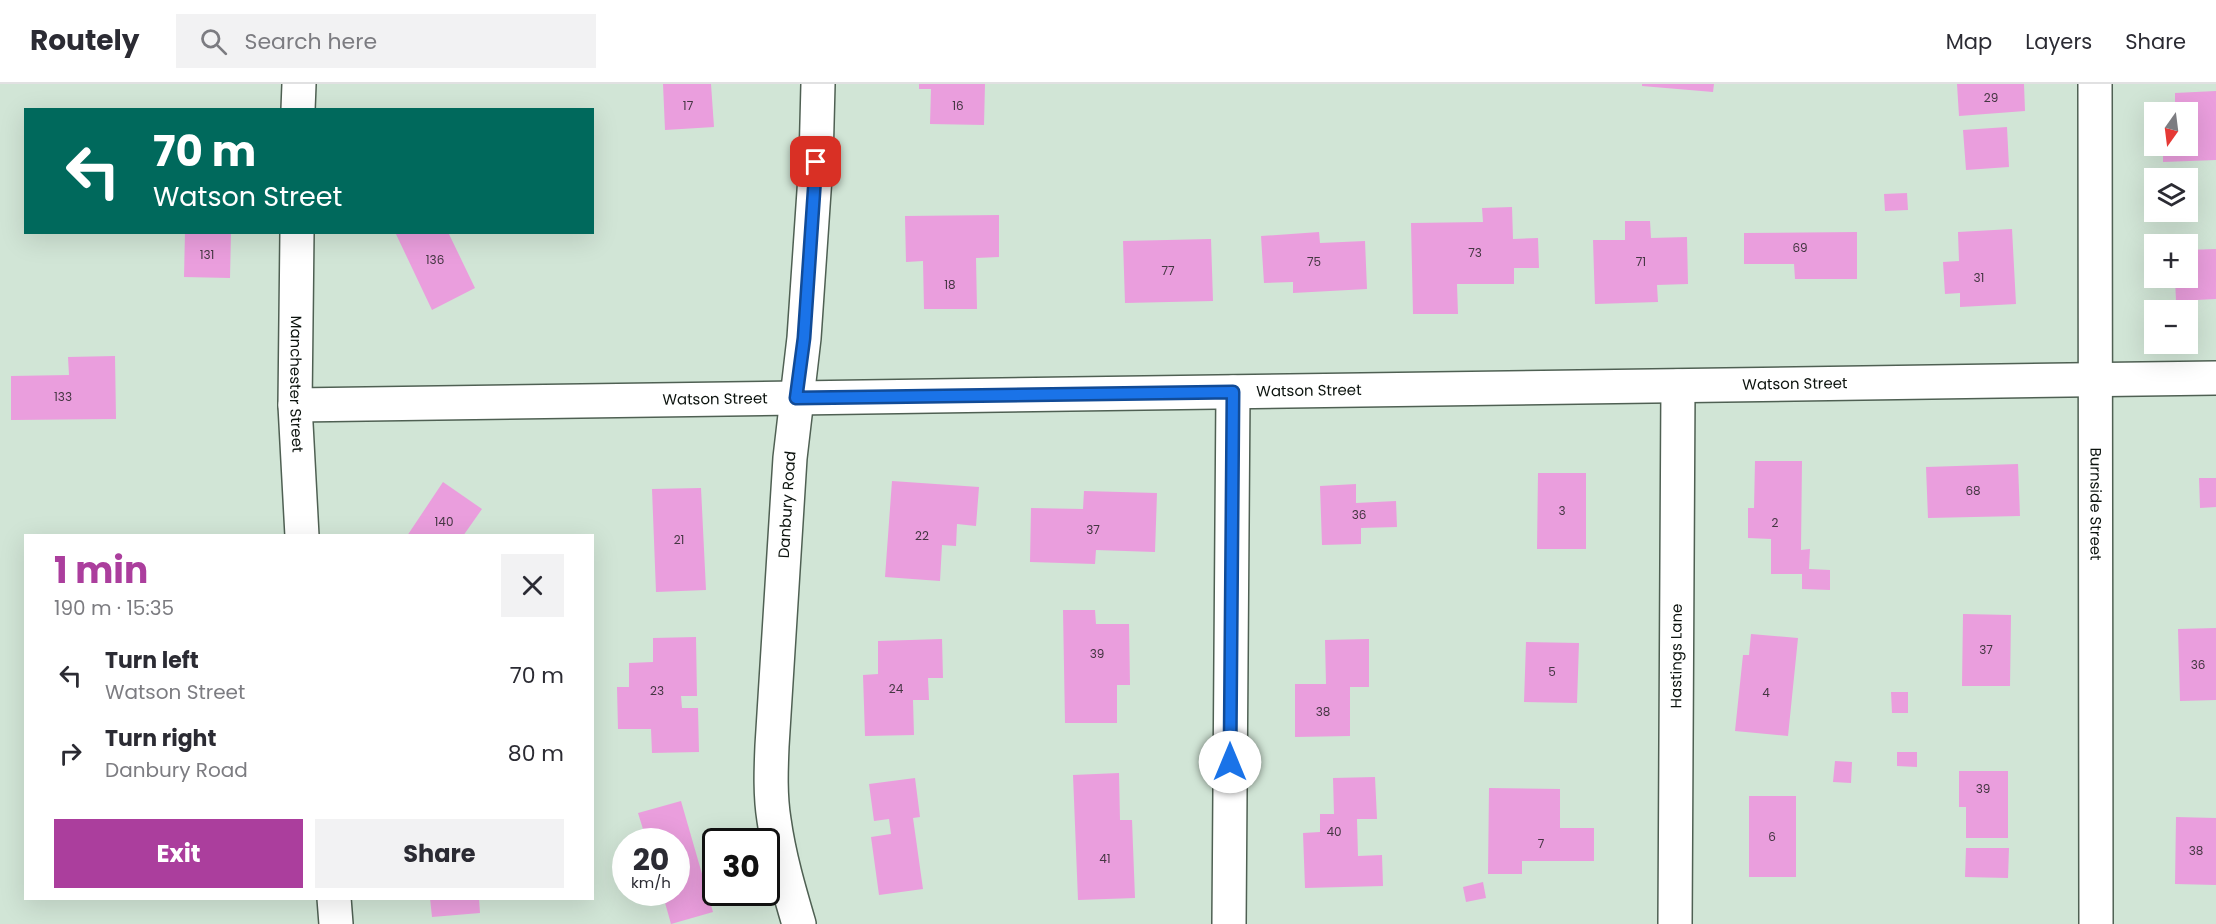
<!DOCTYPE html>
<meta charset="utf-8">
<style>
:root{--surface:#fff;--page:#f2f2f3;--text:#2b2b33;--muted:#7c7c81;--line:#e1e1e2;--accent:#ab3e9d}
body{margin:0;font-family:Poppins,sans-serif;background:var(--page);color:var(--text);height:100vh;display:flex;flex-direction:column;font-size:22px;white-space:nowrap}
*{box-sizing:border-box;margin:0}
p{font-size:20px;color:var(--muted)}
.icon{flex:none;width:33px;height:33px;fill:none;stroke:currentColor;stroke-width:2;stroke-linecap:round;stroke-linejoin:round}
.map{position:relative;flex:1;overflow:hidden}
.drawer{position:absolute;left:24px;top:450px;width:570px;height:366px;display:flex;flex-direction:column;background:var(--surface);border-radius:0px;box-shadow:0 6px 24px #0002}
.drawer>*{flex:none}
.top-card{position:absolute;left:24px;top:24px;width:570px;height:126px;border-radius:0px;box-shadow:0 6px 24px #0002;background:#00695c;color:#fff;overflow:hidden}
.needle{width:39px;rotate:194deg}
.buttons{position:absolute;left:2144px;top:18px;display:grid;gap:12px}
.buttons a{display:grid;place-items:center;width:54px;height:54px;border-radius:0px;background:var(--surface);box-shadow:0 6px 24px #0002;font-size:30px}
.speed{position:absolute;left:612px;top:744px;display:flex;gap:12px;font-size:30px;font-weight:700;text-align:center}
.speed>*{display:grid;place-content:center;width:78px;height:78px;border-radius:50%;background:var(--surface);box-shadow:0 6px 24px #0002;line-height:1}
.speed small{font-size:15px;font-weight:400}
.speed .limit{border:3px solid #111;border-radius:9px;background:#fff;color:#111}
.pin{position:absolute;display:grid;place-items:center;width:51px;height:51px;color:#fff;margin:-26px;border-radius:12px;box-shadow:0 3px 9px #0006}
.me{position:absolute;width:66px;margin:-33px;rotate:0deg;stroke-linejoin:round;filter:drop-shadow(0 0 4px #0008)}
.turn{display:flex;align-items:center;gap:21px;height:126px;padding:0 30px;font-size:27px}
.turn .icon{width:78px;height:78px;stroke-width:2.5}
.turn b{display:block;font-size:42px;line-height:51px}
.round{display:grid;place-items:center;flex:none;width:63px;height:63px;border-radius:0px;background:var(--page)}
.headline{display:flex;align-items:center;justify-content:space-between;height:102px;padding:0 30px}
h1{font-size:36px;font-weight:700;line-height:45px;color:var(--accent)}
.button{display:flex;gap:12px;margin-top:auto;padding:12px 30px}
.button a{flex:1;height:69px;border-radius:0px;background:var(--accent);color:#fff;font-size:24px;font-weight:700;line-height:69px;text-align:center}
.button a+a{background:var(--page);color:var(--text)}
ul{padding:0;list-style:none}
li{display:flex;align-items:center;gap:18px;height:78px;padding:0 30px}
li div{flex:1}
li b{display:block;font-size:22px}
li em{font-style:normal}
header{display:flex;align-items:center;gap:36px;box-sizing:border-box;height:84px;padding:0 30px;background:var(--surface);border-bottom:2px solid var(--line)}
header strong{font-size:28px}
nav{display:flex;gap:33px;margin-inline-start:auto;font-size:21px}
.search{width:420px;height:54px;background:var(--page);display:flex;align-items:center;gap:15px;box-sizing:border-box;padding:0 21px;border-radius:0px;color:var(--muted);font-size:22px}
.map>svg:first-child{display:block}
.building{fill:#ea9edd}
.lines{fill:none;stroke-linecap:round;stroke-linejoin:round}
.minor-casing{stroke:#4f6053;stroke-width:36}
.minor{stroke:#fff;stroke-width:33}
.route-casing{stroke:#114b97;stroke-width:15}
.route{stroke:#1a73e8;stroke-width:10}
.labels{text-anchor:middle;stroke-width:5;stroke-linejoin:round;paint-order:stroke}
.number-label{font-size:12px;fill:#443642}
.street-label{font-size:15px;fill:#0c130e;stroke:#fff}
</style>
<header>
<strong>Routely</strong>
<div class="search"><svg class="icon" aria-label="search" viewBox="0 0 24 24"><circle cx="10" cy="10" r="6"/><path d="M15 15l6 6"/></svg>Search here</div>
<nav><a>Map</a><a>Layers</a><a>Share</a></nav>
</header>
<div class="map">
<svg width="2216" height="840" viewBox="0 0 2216 840">
<rect width="100%" height="100%" fill="#d1e5d6"/>
<!-- building -->
<path class="building" d="M663 0H711L714 43 665 46Z
M919 0H985L984 41 930 40 931 5H919Z
M1642 0H1714L1713 8 1642 2Z
M1957 0H2024L2025 27 1959 32Z
M2216 7V76L2163 78V62H2187V28H2175V9Z
M2007 43 2009 83 1966 86 1963 46Z
M1907 109 1908 126 1885 127 1884 110Z
M1512 123 1513 155 1538 154 1539 184H1514V200H1457L1458 230H1413L1411 139 1483 138 1482 124Z
M999 131V173L976 174 977 225H924L923 177 906 178 905 132Z
M1625 137H1650L1651 154 1687 153 1688 200 1657 201 1658 218 1595 220 1593 156H1625Z
M2012 145 2016 220 1960 223V209L1945 210 1943 178 1959 177 1958 148Z
M185 148H231L230 194 184 193Z
M395 148H448L475 204 432 226Z
M1319 148 1320 159 1365 157 1367 205 1293 209V198L1264 199 1261 152Z
M1857 148V195H1795L1794 180H1744V149Z
M1211 155 1213 217 1125 219 1123 157Z
M2216 165V215L2176 217 2175 194H2187V166Z
M115 272 116 335 11 336V292L69 291 68 273Z
M1755 377H1802L1801 466 1810 465 1809 485 1830 486V506L1802 505V490H1771V455L1748 454V424H1754Z
M2018 380 2020 432 1928 434 1926 383Z
M1538 389H1586V465H1537Z
M2199 394H2216V423L2200 424Z
M892 397 979 403 976 442 957 440 956 462 942 461 940 497 885 493Z
M443 398 482 425 463 452H407Z
M1356 400V419L1396 417 1397 443 1361 444V460L1322 461 1320 402Z
M701 404 706 506 656 508 652 405Z
M1084 407 1157 409 1155 468 1096 466 1095 480 1030 478 1031 424 1083 425Z
M1063 526H1095L1096 540H1129L1130 601H1117V639H1065Z
M1963 530 2011 531 2010 602H1962Z
M2216 544V616L2180 617 2178 545Z
M1751 550 1798 554 1788 652 1735 647 1743 571H1749Z
M696 553 697 612H681L682 624H698L699 668 652 669 651 645H618L617 603H629V579L653 578V554Z
M942 555 943 594H928L929 616H913L914 651 865 652 863 591 878 590V557Z
M1369 555V603H1350V652L1295 653V600H1326L1325 556Z
M1526 558 1579 559 1577 619 1524 618Z
M1891 608H1908V629H1892Z
M1897 668H1917V683L1897 682Z
M1835 677 1852 678 1851 699 1833 698Z
M1959 687H2008V754H1966V723H1959Z
M1119 689 1120 736H1132L1135 814 1078 816 1073 691Z
M1375 693 1377 735H1357L1358 772 1382 771 1383 802 1305 804 1303 749 1320 748V730H1334L1333 694Z
M915 694 920 733 913 734 923 805 879 811 871 753 891 750 889 735 874 737 869 700Z
M1489 704 1560 705V744H1594V777H1522V790H1488Z
M1749 712H1796V793H1749Z
M681 717 713 828 671 840 662 808H676V758H647L638 729Z
M2176 733 2216 734V801L2175 800Z
M1966 764H2009L2008 794 1965 793Z
M1483 798 1486 814 1466 818 1463 803Z
M430 814H479L480 829 432 833Z"/>
<g class="lines">
<!-- minor casing -->
<g class="minor-casing">
<g id="minor">
<path id="s1" d="M2095 0 2096 840"/>
<path d="M298 26 299 0"/>
<path id="s2" d="M297 148 295 321 302 452"/>
<path id="s3" d="M295 321 2216 294"/>
<path d="M334 814 336 840"/>
<path id="s4" d="M799 840C789 806 779 772 774 736 770 711 771 686 772 662L790 374 804 254 816 78 818 0"/>
<path d="M1229 840 1233 308"/>
<path id="s5" d="M1675 840 1678 302"/>
</g>
</g>
<!-- minor -->
<use href="#minor" class="minor"/>
</g>
<g class="lines">
<!-- route casing -->
<g class="route-casing">
<path id="route" d="M816 78 804 254 796 314 1233 308 1230 678"/>
</g>
<!-- route -->
<use href="#route" class="route"/>
</g>
<g class="labels">
<!-- number labels -->
<g class="number-label">
<text x="1991" y="18">29</text>
<text x="688" y="26">17</text>
<text x="958" y="26">16</text>
<text x="1800" y="168">69</text>
<text x="1475" y="173">73</text>
<text x="207" y="175">131</text>
<text x="435" y="180">136</text>
<text x="1314" y="182">75</text>
<text x="1641" y="182">71</text>
<text x="1168" y="191">77</text>
<text x="1979" y="198">31</text>
<text x="950" y="205">18</text>
<text x="63" y="317">133</text>
<text x="1973" y="411">68</text>
<text x="1562" y="431">3</text>
<text x="1359" y="435">36</text>
<text x="444" y="442">140</text>
<text x="1775" y="443">2</text>
<text x="1093" y="450">37</text>
<text x="922" y="456">22</text>
<text x="679" y="460">21</text>
<text x="1986" y="570">37</text>
<text x="1097" y="574">39</text>
<text x="2198" y="585">36</text>
<text x="1552" y="592">5</text>
<text x="896" y="609">24</text>
<text x="657" y="611">23</text>
<text x="1766" y="613">4</text>
<text x="1323" y="632">38</text>
<text x="1983" y="709">39</text>
<text x="1334" y="752">40</text>
<text x="1772" y="757">6</text>
<text x="1541" y="764">7</text>
<text x="2196" y="771">38</text>
<text x="1105" y="779">41</text>
</g>
<!-- street labels -->
<g class="street-label">
<text dy="5" stroke="none"><textPath href="#s2" startOffset="152">Manchester Street</textPath></text>
<text dy="5" stroke="none"><textPath href="#s3" startOffset="1500">Watson Street</textPath></text>
<text dy="5" stroke="none"><textPath href="#s3" startOffset="1014">Watson Street</textPath></text>
<text dy="5" stroke="none"><textPath href="#s3" startOffset="420">Watson Street</textPath></text>
<text dy="5" stroke="none"><textPath href="#s1" startOffset="420">Burnside Street</textPath></text>
<text dy="5" stroke="none"><textPath href="#s4" startOffset="423">Danbury Road</textPath></text>
<text dy="5" stroke="none"><textPath href="#s5" startOffset="268">Hastings Lane</textPath></text>
</g>
</g>
</svg>
<div class="buttons">
<a><svg class="needle" viewBox="-14 -14 28 28"><path d="M0-13l5 13h-10z" fill="#e53935"/><path d="M0 13l5-13h-10z" fill="#7c7c81"/></svg></a>
<a><svg class="icon" aria-label="layers" viewBox="0 0 24 24"><path d="M12 4l9 5-9 5-9-5zM3 14l9 5 9-5"/></svg></a>
<a>+</a>
<a>−</a>
</div>
<div class="speed"><div>20<small>km/h</small></div><div class="limit">30</div></div>
<div class="pin" style="left:816px;top:78px;background:#d93025"><svg class="icon" aria-label="arrive" viewBox="0 0 24 24"><path d="M6 21V4h12l-3 4 3 4H6"/></svg></div>
<svg class="me" style="left:1230px;top:678px" viewBox="-20 -20 40 40"><circle r="19" fill="#fff"/><path d="M0-13L10 11 0 6-10 11z" fill="#1a73e8"/></svg>
<div class="top-card">
<div class="turn"><svg class="icon" aria-label="left" viewBox="0 0 24 24"><path d="M17 20v-9H6M10 6l-5 5 5 5"/></svg><div><b>70 m</b>Watson Street</div></div>
</div>
<section class="drawer">
<div class="headline"><div><h1>1 min</h1><p>190 m · 15:35</p></div><a class="round"><svg class="icon" aria-label="close" viewBox="0 0 24 24"><path d="M6 6l12 12M18 6L6 18"/></svg></a></div>
<ul>
<li><svg class="icon" aria-label="left" viewBox="0 0 24 24"><path d="M17 20v-9H6M10 6l-5 5 5 5"/></svg><div><b>Turn left</b><p>Watson Street</p></div><em>70 m</em></li>
<li><svg class="icon" aria-label="right" viewBox="0 0 24 24"><path d="M7 20v-9h11M14 6l5 5-5 5"/></svg><div><b>Turn right</b><p>Danbury Road</p></div><em>80 m</em></li>
</ul>
<div class="button"><a>Exit</a><a>Share</a></div>
</section>
</div>
